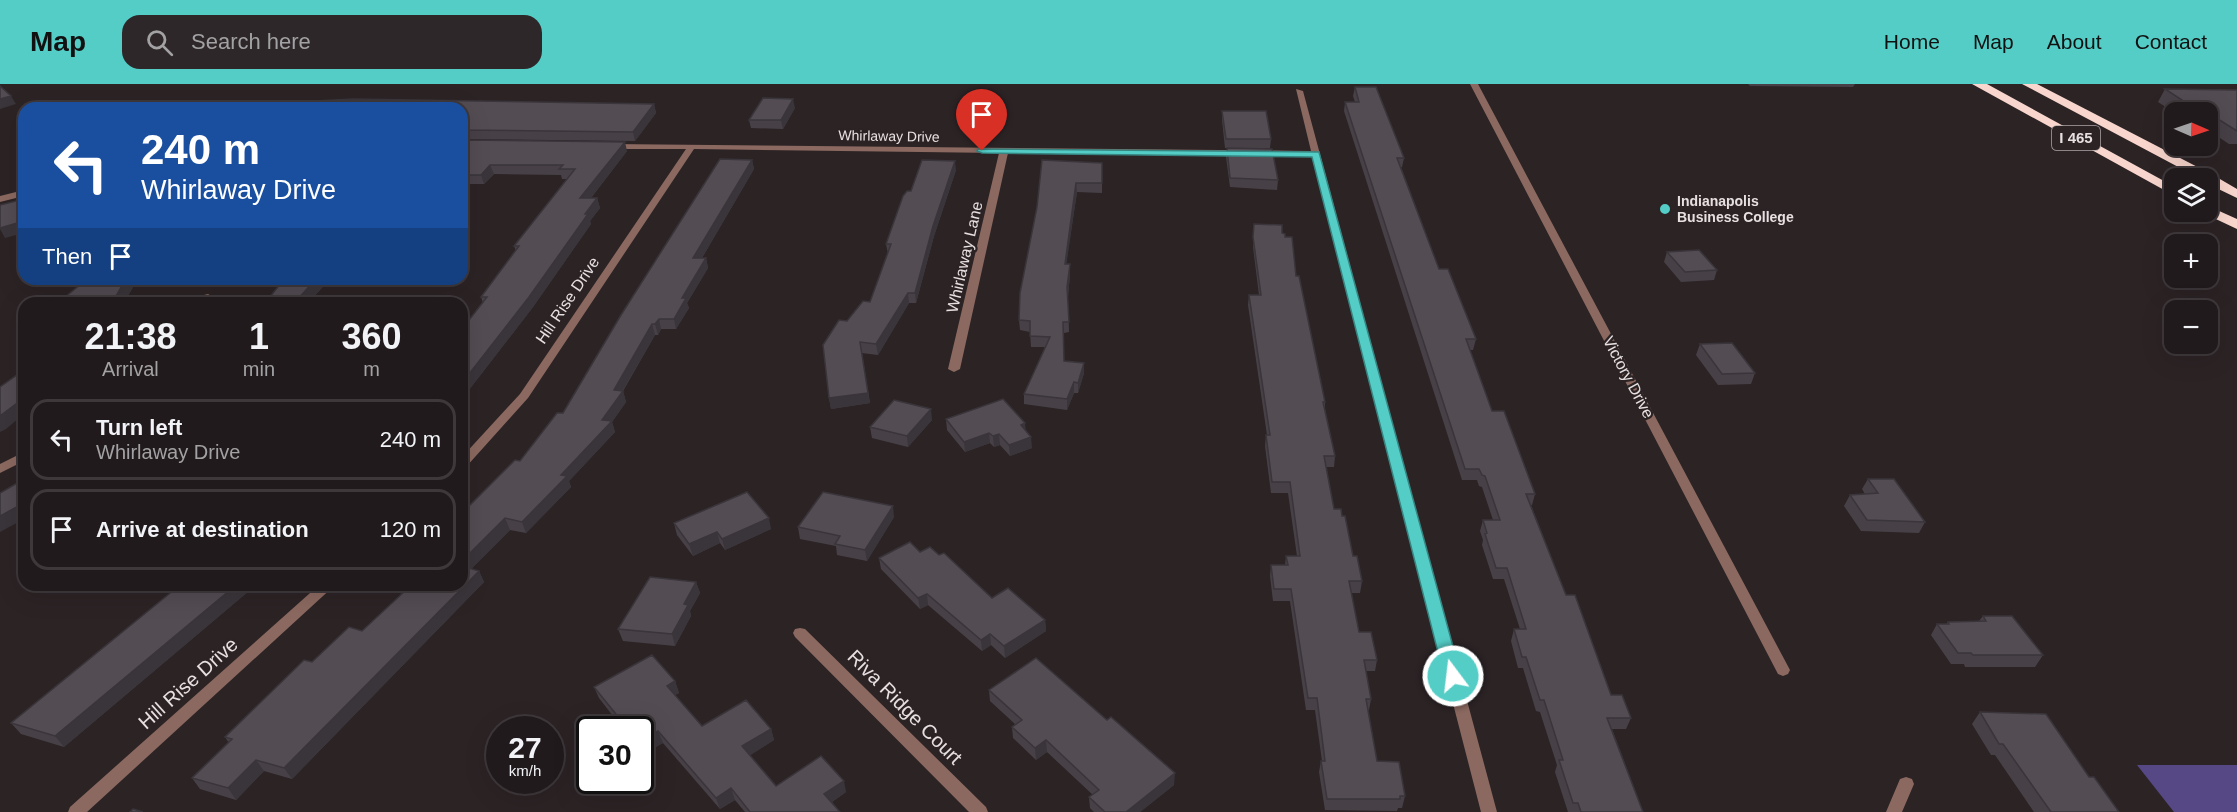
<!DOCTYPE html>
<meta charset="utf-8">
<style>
:root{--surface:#211a1c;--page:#2d2729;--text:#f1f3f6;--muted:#a2a1a3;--line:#3e383b;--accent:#54cdc6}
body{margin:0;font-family:Helvetica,sans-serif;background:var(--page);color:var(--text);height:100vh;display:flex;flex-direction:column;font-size:22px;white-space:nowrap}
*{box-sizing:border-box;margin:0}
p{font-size:20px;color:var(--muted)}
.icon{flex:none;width:33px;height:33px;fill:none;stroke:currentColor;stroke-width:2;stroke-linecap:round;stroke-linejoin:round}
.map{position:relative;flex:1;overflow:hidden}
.drawer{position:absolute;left:18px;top:213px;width:450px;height:294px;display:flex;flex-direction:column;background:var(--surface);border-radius:18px;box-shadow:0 6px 24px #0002,0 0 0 2px var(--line)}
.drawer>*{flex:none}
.banner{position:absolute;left:18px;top:18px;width:450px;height:183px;border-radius:18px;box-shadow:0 6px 24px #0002,0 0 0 2px var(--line);background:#1a4fa0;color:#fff;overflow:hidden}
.needle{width:39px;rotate:92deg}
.buttons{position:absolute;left:2164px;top:18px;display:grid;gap:12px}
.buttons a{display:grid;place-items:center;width:54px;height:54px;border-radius:12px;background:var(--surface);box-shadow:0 6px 24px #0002,0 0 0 2px var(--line);font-size:30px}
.speed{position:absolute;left:486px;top:632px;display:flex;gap:12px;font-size:30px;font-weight:700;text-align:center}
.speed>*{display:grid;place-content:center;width:78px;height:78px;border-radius:50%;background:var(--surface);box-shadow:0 6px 24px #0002,0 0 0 2px var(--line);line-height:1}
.speed small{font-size:15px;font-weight:400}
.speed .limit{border:3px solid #111;border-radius:9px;background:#fff;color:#111}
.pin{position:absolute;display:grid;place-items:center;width:51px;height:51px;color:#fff;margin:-62px -26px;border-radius:50% 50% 50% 0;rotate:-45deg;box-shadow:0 0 6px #0007}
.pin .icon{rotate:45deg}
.me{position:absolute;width:66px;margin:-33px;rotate:345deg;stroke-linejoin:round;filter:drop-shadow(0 0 4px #0008)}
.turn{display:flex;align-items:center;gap:21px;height:126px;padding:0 24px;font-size:27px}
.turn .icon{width:78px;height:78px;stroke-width:2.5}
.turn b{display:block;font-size:42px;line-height:51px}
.then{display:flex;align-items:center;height:57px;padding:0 24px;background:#0003;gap:12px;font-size:22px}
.eta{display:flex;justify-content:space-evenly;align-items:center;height:102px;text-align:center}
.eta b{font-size:36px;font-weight:700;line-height:42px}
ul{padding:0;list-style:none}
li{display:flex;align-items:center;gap:18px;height:81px;margin:0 12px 9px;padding:0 12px;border:3px solid var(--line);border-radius:18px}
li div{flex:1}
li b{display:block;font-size:22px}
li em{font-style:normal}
header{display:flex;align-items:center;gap:36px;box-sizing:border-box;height:84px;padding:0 30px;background:var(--accent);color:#111}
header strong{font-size:28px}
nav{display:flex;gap:33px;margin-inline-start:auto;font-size:21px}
.search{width:420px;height:54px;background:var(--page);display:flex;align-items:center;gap:15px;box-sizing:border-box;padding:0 21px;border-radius:18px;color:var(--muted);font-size:22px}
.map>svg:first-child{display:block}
.water{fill:#564785}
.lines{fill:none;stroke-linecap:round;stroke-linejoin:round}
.street{fill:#8b6960;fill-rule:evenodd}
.highway{fill:#f8d6cd;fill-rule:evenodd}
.wall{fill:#474147}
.shaded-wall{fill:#3a353a}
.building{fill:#534c53;stroke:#3a353a;stroke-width:1.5}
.route{fill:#54cdc6;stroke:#378581;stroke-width:1.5}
.poi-dot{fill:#54cdc6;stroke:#2c2325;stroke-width:2}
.labels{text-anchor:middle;stroke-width:4.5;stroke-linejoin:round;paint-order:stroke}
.far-street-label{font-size:14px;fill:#e7e0e1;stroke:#2c2325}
.far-poi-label{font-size:14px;font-weight:bold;fill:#e7e0e1;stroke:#2c2325;text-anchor:start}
.shield{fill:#2c2325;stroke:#afa7a9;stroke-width:1.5}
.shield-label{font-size:15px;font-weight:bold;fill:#e7e0e1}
.street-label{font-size:16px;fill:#e7e0e1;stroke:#2c2325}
.near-street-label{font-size:20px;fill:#e7e0e1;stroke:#2c2325}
</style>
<header>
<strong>Map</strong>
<div class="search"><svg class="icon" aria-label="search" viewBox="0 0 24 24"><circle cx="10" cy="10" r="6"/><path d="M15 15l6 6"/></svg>Search here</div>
<nav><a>Home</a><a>Map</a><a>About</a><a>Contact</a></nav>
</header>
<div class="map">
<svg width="2237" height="728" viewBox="0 0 2237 728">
<rect width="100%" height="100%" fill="#2c2325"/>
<!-- water -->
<path class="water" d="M2137 681H2237V728H2174Z"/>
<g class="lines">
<!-- street -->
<path class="street" d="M1470 0H1478L1790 586 1788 590 1783 592 1778 590Z
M1296 5 1303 7 1497 728H1481L1312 73 1008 69 960 285 954 288 948 285 999 69 694 65 528 314 466 383 462 384V373L520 310 686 65H612L609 64V60L1311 67Z
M24 106V112L0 118V112Z
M208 210 213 213 208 219H197L204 211Z
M24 368V377L0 389V380Z
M319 501H335L87 728H68L70 723Z
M800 544 805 545 986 723 988 728H969L795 553 793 549 795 545Z
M1906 693 1912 695 1914 700 1902 728H1886L1900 695Z"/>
<!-- highway -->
<path class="highway" d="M1972 0H1987L2175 103V112Z
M2022 0H2037L2213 91 2237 105V114L2208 100V94H2199Z
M2208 122 2237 135V145L2203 129 2208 128Z"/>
</g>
<!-- wall -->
<path class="wall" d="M1748 0H1855L1853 3 1750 2Z
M1355 3 1404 74 1402 83H1401L1439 185 1476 255 1473 266H1470L1487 313 1492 327 1535 410 1532 421H1531L1566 511 1611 611 1631 634 1626 645H1612L1643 728H1568L1555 688 1557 681 1540 628 1536 627 1523 584H1518L1511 557 1514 545H1520L1504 495H1493L1482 461 1483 456 1480 447 1483 436H1493L1482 403 1479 402 1477 396H1462L1344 27 1345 18H1355L1353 12Z
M2165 5 2237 6V60H2229L2208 46V28H2175V29L2158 18Z
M654 20 656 29 635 57 462 55V24Z
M795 24 783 45 751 44 749 36Z
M1222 27 1271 55 1270 64H1225L1222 36Z
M462 56 627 67 591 114H597L600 124 590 137 591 140 533 223 462 315V245L483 219 481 213 516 167 514 162 568 95H562L561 91 494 90 484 100H462Z
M1227 64 1278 96 1277 106 1230 103 1226 73Z
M752 76 754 85 702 174H706L708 184 687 219 689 224 676 245H661L658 251H655L623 307 626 318 612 338 615 348 569 397 571 403 526 449 510 446 471 485 479 487 484 498 292 695 264 687 236 716 200 705 192 694 229 659 225 653 312 578 362 547 401 510 400 507 394 506 392 501H462L520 377 563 329Z
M1102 79V109L1077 108 1066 180 1070 190 1068 213 1069 248 1064 249V277L1084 289 1078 309H1074L1067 326 1024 320V310L1045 263H1031L1030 248 1020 246 1019 236 1037 123Z
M956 86 934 152 916 219H909L878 271 862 269 870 319 831 325 829 314 847 237 870 218 888 170 886 160 911 107Z
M1254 140 1282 149 1296 192 1325 318V325L1335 372 1334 383H1326L1334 425 1342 432 1353 472 1362 497 1360 509H1351L1359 548 1377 576 1375 587H1366L1371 615 1369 626H1368L1377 677 1405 712 1402 724H1398L1397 727 1325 726 1319 688 1321 677H1322L1315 626H1306L1290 517H1273L1270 492 1271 481H1285L1286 472H1297L1288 409H1271L1265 362 1266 351H1267L1248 221 1249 211H1259L1253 163Z
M1667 168 1717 186 1714 196 1681 198 1664 178Z
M330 195 308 219H266V218Z
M136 198 124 219H67L64 214Z
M1700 260 1755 289 1751 300 1718 301 1696 271Z
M946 335 1026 347 1032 364 1010 372 1000 361 994 363 990 359 965 368 947 346Z
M932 336 908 363 872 354 870 343Z
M1868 395 1925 438 1919 449 1861 447 1844 422 1850 411 1865 410 1862 405Z
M894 433 867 477 837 471 836 462 800 455 798 443Z
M674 439 771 445 725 466 720 459 693 472 677 451Z
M939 471 992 514 1045 536 1046 547 1005 574 991 561 982 567 928 521 920 525 881 485 879 474Z
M696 498 700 509 690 527 691 532 675 562 623 557 618 545Z
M180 501H256L64 663 21 650 11 639Z
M1983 532 2043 571 2035 583H1965L1964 580H1951L1931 551 1937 540H1946L1948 538 1979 537Z
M675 597 679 609 675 611 702 642 771 645 774 656 750 671 776 702 846 708 832 718 840 728H745L735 716 720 725 663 659 643 670 640 667V645H623L599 614 594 603Z
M989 606 1107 636 1174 701 1140 728H1094L1090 724 1089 713 1093 711 1047 668 1036 676 1013 654 1012 643 1015 640 990 617Z
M1980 628 2089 693 2119 728H2034L1995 671H1991L1972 640Z"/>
<!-- shaded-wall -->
<path class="shaded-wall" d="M11 12 16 20 0 25V15Z
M793 15 795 24 783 45 781 36Z
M654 20 656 29 635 57 633 48Z
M625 58 627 67 583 124 580 114Z
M752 76 754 85 696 184 693 174Z
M955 77 956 86 934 152 916 219 915 209 933 142Z
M490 81 494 90 484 100 481 91Z
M1076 99 1077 108 1065 190V180Z
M597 114 600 124 590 137 591 140 533 223 462 315V299Z
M24 137V149L5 154 0 145V144Z
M706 174 708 184 687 219 689 224 676 245 674 235 682 214Z
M1070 180V190L1068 213 1067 203Z
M126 195H135L136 198 124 219H112Z
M316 195H330L308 219H296V217Z
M908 209 909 219 878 271 876 260Z
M659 235 661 245 658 251 655 240Z
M652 240 655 251 620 311 623 307 626 318 612 338 615 348 569 397 571 403 526 449 522 438 561 391 602 336 614 306Z
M1084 279V289L1078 309V299Z
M1074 298V309L1067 326V315Z
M868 309 870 319 831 325 829 314Z
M24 314V330L6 345 0 348V332Z
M931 325 932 336 908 363 907 352Z
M1025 339 1026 350 1021 341Z
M989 349 990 359 965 368 964 358Z
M999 350 1000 361 994 363 993 352Z
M1031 353 1032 364 1010 372 1009 361Z
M24 419V435L0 448V432Z
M893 422 894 433 867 477 865 466Z
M505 434 510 446 463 493 462 491V477Z
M769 434 771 445 725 466 722 455Z
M717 448 720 459 693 472 689 460Z
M479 487 484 498 292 695 284 684Z
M696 498 700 509 690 527 691 532 675 562 672 550 684 520Z
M236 501H256L64 663 55 652Z
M927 510 928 521 920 525 918 514Z
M1045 536 1046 547 1005 574 1004 562Z
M990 550 991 561 982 567 981 556Z
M675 597 679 609 671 613 667 602Z
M771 645 774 656 746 674 742 662Z
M658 647 663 659 643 670 640 664V658Z
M1046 656 1047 668 1036 676 1035 664Z
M256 676 264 687 236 716 228 704Z
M1175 689 1174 701 1140 728H1126Z
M844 697 846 708 827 721 824 710Z
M731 704 735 716 720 725 716 714Z"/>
<!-- building -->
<path class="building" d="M0 2 11 12 0 15Z
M1355 3H1376L1404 74H1397L1439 185H1448L1476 255H1466L1487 313 1492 327H1504L1535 410H1526L1566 511H1575L1611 611H1622L1631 634H1607L1643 728H1581L1578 719H1573L1559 676H1563L1544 616H1540L1526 573H1522L1514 545H1526L1507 484H1496L1485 450 1487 449 1483 436H1500L1485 392 1482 391 1479 385H1465L1345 18H1359Z
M2165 5 2237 6V47L2210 30H2208V28H2200Z
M763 14 793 15 781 36H749Z
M353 15 654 20 633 48 462 46V24H289L297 18Z
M1222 27H1266L1271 55H1226Z
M462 56 625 58 580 114H597L585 130H588L529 213 462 299V245L487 213H481L519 162H514L575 85H559L563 81H490L481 91H462Z
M1227 64 1272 65 1278 96 1230 94Z
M24 65V73L20 66Z
M720 75 752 76 693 174H706L682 214H686L674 235H659L655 240H652L614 306 623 307 602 336 612 337 561 391 567 392 522 438 505 434 462 477V429L515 376 520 377 557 329H563L621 231Z
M922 76 955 77 933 142 915 209H908L876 260 860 258 868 309 829 314 823 261 839 236 847 237 863 217 870 218 891 160H886L903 112 907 107H911Z
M1042 76 1102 79V99H1076L1065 180H1070L1067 203 1069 238H1063L1064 277 1084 279 1078 299 1074 298 1067 315 1024 310 1050 253 1030 252V237L1019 236 1020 209 1037 123Z
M20 116 24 123V137L0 144V121Z
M1254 140 1282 141V149L1285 150V153H1292L1296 192H1299L1325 318H1323L1335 372H1324L1334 425H1341L1342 432H1345L1353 472H1357L1362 497H1349L1359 548H1371L1377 576H1364L1371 615H1366L1377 677 1399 678 1405 712H1400V715H1327L1321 677H1325L1317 614H1308L1291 505H1274L1271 481H1288L1286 472H1300L1290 398H1272L1266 351H1270L1249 211H1261L1253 153Z
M1699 166 1717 186 1685 188 1667 168Z
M87 195H126L112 219H73L77 214H64Z
M284 195H316L296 217 266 218Z
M1732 259 1755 289 1722 290 1700 260Z
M24 286V314L0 332V303Z
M1003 315 1025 339 1021 341 1031 353 1009 361 999 350 993 352 989 349 964 358 946 335Z
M894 316 931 325 907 352 870 343Z
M24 395V419L0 432V409Z
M1868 395H1894L1925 438 1867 436 1850 411 1878 409Z
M747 408 769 434 722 455 717 448 689 460 674 439Z
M823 408 893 422 865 466 835 460 840 452 798 443Z
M910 458 920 468 930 463 939 471 944 469 992 514 1008 504 1045 536 1004 562 990 550 981 556 927 510 918 514 879 474Z
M462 482 479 487 284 684 256 676 228 704 192 694 232 655 225 653 304 576 312 578 349 543 362 547 406 506 398 504 402 501H462Z
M650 493 696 498 684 520 688 521 672 550 618 545Z
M180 501H236L55 652 11 639Z
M1983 532H2012L2043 571H1973L1971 569H1958L1937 540H1949L1948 538 1986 537Z
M652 571 675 597 667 602 702 642 746 616 771 645 742 662 776 702 821 672 844 697 824 710 840 728H750L731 704 716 714 658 647 640 658V645H628L594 603Z
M1036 574 1107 636 1111 633 1175 689 1126 728H1105L1089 713 1099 706 1046 656 1035 664 1012 643 1022 636 989 606Z
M1980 628 2046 630 2089 693H2094L2119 728H2051L2003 660H1999Z
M133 725 143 728H130Z"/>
<!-- route -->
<path class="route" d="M978 65 1319 68 1461 592 1459 596 1453 598 1447 596 1444 592 1312 73 982 69 977 67Z"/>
<!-- markers -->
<circle class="poi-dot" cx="1665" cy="125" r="6"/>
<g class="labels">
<!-- far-street labels -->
<g class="far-street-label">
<text transform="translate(889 52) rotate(1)" y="5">Whirlaway Drive</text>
</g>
<!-- far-poi labels -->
<g class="far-poi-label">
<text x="1677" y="122">Indianapolis<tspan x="1677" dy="16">Business College</tspan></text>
</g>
<!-- shield labels -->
<rect class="shield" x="2052" y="42" width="48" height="24" rx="4.5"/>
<g class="shield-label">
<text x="2076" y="59">I 465</text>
</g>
<!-- street labels -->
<g class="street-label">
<text transform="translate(964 173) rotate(-77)" y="6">Whirlaway Lane</text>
<text transform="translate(567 216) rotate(-56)" y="6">Hill Rise Drive</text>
<text transform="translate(1629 293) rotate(62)" y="6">Victory Drive</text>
</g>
<!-- near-street labels -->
<g class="near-street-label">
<text transform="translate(188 599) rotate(-42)" y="7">Hill Rise Drive</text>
<text transform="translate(905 623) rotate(45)" y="7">Riva Ridge Court</text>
</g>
</g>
</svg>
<div class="buttons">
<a><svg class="needle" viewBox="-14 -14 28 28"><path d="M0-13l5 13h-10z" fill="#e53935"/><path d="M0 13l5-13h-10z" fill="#a2a1a3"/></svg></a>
<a><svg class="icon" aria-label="layers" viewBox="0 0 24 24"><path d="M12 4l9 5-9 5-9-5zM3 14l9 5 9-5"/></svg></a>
<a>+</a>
<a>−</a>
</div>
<div class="speed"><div>27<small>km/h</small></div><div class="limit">30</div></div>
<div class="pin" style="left:982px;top:67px;background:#d93025"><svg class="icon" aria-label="arrive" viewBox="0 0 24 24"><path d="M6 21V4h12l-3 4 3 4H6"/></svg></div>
<svg class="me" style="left:1453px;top:592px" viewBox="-20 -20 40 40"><circle r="17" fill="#54cdc6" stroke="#fff" stroke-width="3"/><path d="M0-11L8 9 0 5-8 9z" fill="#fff"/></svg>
<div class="banner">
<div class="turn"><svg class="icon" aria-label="left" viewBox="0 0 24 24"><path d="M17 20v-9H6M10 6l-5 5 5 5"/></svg><div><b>240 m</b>Whirlaway Drive</div></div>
<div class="then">Then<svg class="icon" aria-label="arrive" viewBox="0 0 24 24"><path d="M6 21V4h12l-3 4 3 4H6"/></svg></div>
</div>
<section class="drawer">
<div class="eta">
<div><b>21:38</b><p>Arrival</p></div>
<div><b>1</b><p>min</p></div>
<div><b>360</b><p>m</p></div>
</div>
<ul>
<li><svg class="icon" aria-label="left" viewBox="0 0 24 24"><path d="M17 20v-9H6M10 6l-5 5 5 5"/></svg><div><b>Turn left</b><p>Whirlaway Drive</p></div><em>240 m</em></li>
<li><svg class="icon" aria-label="arrive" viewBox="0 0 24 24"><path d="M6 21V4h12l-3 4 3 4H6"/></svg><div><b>Arrive at destination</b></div><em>120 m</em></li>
</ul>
</section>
</div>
